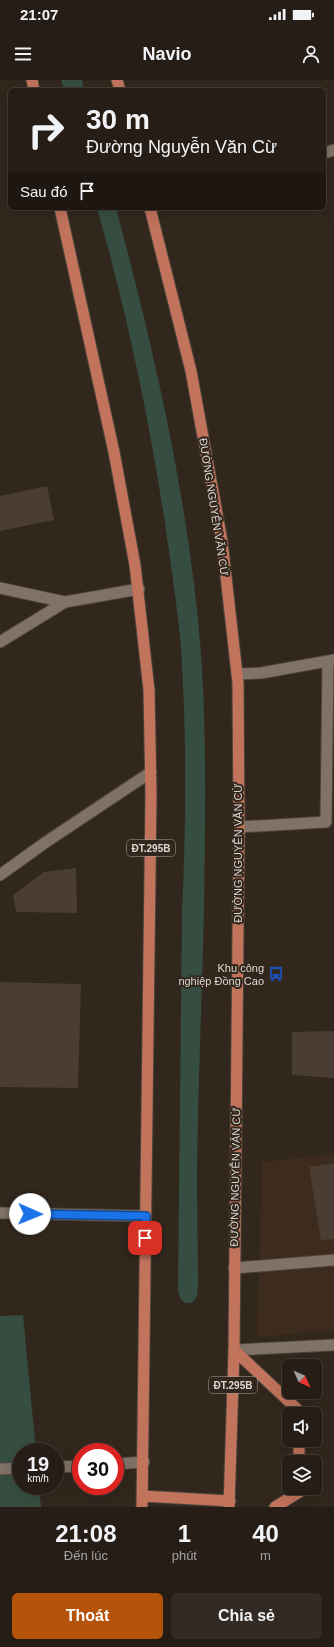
<!DOCTYPE html>
<html lang="vi">
<meta charset="utf-8">
<style>
:root{--surface:#261d16;--page:#322a23;--text:#f1f3f6;--muted:#a4a2a1;--line:#423b35;--accent:#b45309}
body{margin:0;font-family:Helvetica,sans-serif;background:var(--page);color:var(--text);height:100vh;display:flex;flex-direction:column;font-size:15px;white-space:nowrap}
*{box-sizing:border-box;margin:0}
p{font-size:13px;color:var(--muted)}
.icon{flex:none;width:22px;height:22px;fill:none;stroke:currentColor;stroke-width:2;stroke-linecap:round;stroke-linejoin:round}
.map{position:relative;height:1427px;overflow:hidden}
.drawer{display:flex;flex-direction:column;background:var(--surface);flex:1}
.drawer>*{flex:none}
.hud{position:absolute;left:8px;top:8px;width:318px;height:122px;border-radius:6px;box-shadow:0 4px 16px #0002,0 0 0 1px var(--line);background:#261d16;color:var(--text);overflow:hidden}
.needle{width:26px;rotate:135deg}
.controls{position:absolute;left:282px;top:1279px;display:grid;gap:8px}
.controls a{display:grid;place-items:center;width:40px;height:40px;border-radius:6px;background:var(--surface);box-shadow:0 4px 16px #0002,0 0 0 1px var(--line);font-size:20px}
.speed{position:absolute;left:12px;top:1363px;display:flex;gap:8px;font-size:20px;font-weight:700;text-align:center}
.speed>*{display:grid;place-content:center;width:52px;height:52px;border-radius:50%;background:var(--surface);box-shadow:0 4px 16px #0002,0 0 0 1px var(--line);line-height:1}
.speed small{font-size:10px;font-weight:400}
.speed .limit{border:6px solid #d22;background:#fff;color:#111}
.pin{position:absolute;display:grid;place-items:center;width:34px;height:34px;color:#fff;margin:-17px;border-radius:8px;box-shadow:0 2px 6px #0006}
.me{position:absolute;width:44px;margin:-22px;rotate:91deg;stroke-linejoin:round;filter:drop-shadow(0 0 3px #0008)}
.turn{display:flex;align-items:center;gap:14px;height:84px;padding:0 12px;font-size:18px}
.turn .icon{width:52px;height:52px;stroke-width:2.5}
.turn b{display:block;font-size:28px;line-height:34px}
.then{display:flex;align-items:center;height:38px;padding:0 12px;background:#0003;gap:8px;font-size:15px}
.eta{display:flex;justify-content:space-evenly;align-items:center;height:68px;text-align:center}
.eta b{font-size:24px;font-weight:700;line-height:28px}
.cta{display:flex;gap:8px;margin-top:auto;padding:8px 12px}
.cta a{flex:1;height:46px;border-radius:6px;background:var(--accent);color:#fff;font-size:16px;font-weight:700;line-height:46px;text-align:center}
.cta a+a{background:var(--page);color:var(--text)}
.status{display:flex;justify-content:space-between;align-items:center;height:28px;padding:0 20px;background:var(--surface);direction:ltr}
.status svg{height:11px;fill:currentColor}
header{display:flex;justify-content:space-between;align-items:center;height:52px;padding:0 12px;background:var(--surface);font-size:18px;font-weight:700}
.map>svg:first-child{display:block}
.built{fill:#3d2c1d}
.green{fill:#364e41}
.building{fill:#4a3d33}
.lines{fill:none;stroke-linecap:round;stroke-linejoin:round}
.service-casing{stroke:#4d443b;stroke-width:13}
.minor-casing{stroke:#4d443b;stroke-width:13}
.tertiary-casing{stroke:#4d443b;stroke-width:13}
.primary-casing{stroke:#4d443b;stroke-width:13}
.service{stroke:#807266;stroke-width:11}
.minor{stroke:#807266;stroke-width:11}
.tertiary{stroke:#807266;stroke-width:11}
.primary{stroke:#c1735c;stroke-width:11}
.route-casing{stroke:#114b97;stroke-width:10}
.route{stroke:#1a73e8;stroke-width:7}
.labels{text-anchor:middle;stroke-width:4;stroke-linejoin:round;paint-order:stroke}
.shield{fill:#32271d;stroke:#aba39b;stroke-width:1}
.shield-label{font-size:10px;font-weight:bold;fill:#dfd8d1}
.street-label{font-size:11px;fill:#dfd8d1;stroke:#32271d}
.poi-label{font-size:11px;fill:#dfd8d1;stroke:#32271d;text-anchor:end}
</style>
<div class="status"><b>21:07</b><svg viewBox="0 0 49 12"><path d="M0 12V9h3v3zM5 12V6h3v6zM10 12V3h3v9zM15 12V0h3v12zM26 1h20v11H26zM47 4h2v5h-2z"/></svg></div>
<header><svg class="icon" aria-label="menu" viewBox="0 0 24 24"><path d="M4 6h16M4 12h16M4 18h16"/></svg>Navio<svg class="icon" aria-label="person" viewBox="0 0 24 24"><circle cx="12" cy="8" r="4"/><path d="M4 21q1-7 8-7t8 7"/></svg></header>
<div class="map">
<svg width="334" height="1427" viewBox="0 0 334 1427">
<rect width="100%" height="100%" fill="#32271d"/>
<!-- built -->
<path class="built" d="M334 1074V1250L257 1257 262 1082Z"/>
<!-- green -->
<path class="green" d="M61 0H82L84 10H64Z
M97 128H116C155 274 189 422 201 573 207 658 205 745 204 830 202 917 198 1005 197 1092 197 1130 198 1169 198 1207L197 1216 193 1222C182 1226 179 1218 178 1208L182 833C186 745 187 656 181 568 178 531 172 494 167 457 151 347 128 236 97 128Z
M23 1235 36 1372H21V1406H39L41 1427H0V1236Z"/>
<!-- building -->
<path class="building" d="M47 406 54 440 0 451V416Z
M76 788 77 833 16 832 13 815 44 792Z
M0 902 81 904 78 1008 0 1007Z
M334 951V998L292 995V952Z
M334 1083V1159L321 1160 309 1087Z"/>
<g class="lines">
<!-- service casing -->
<g class="service-casing">
<path id="service" d="M237 594 261 593 334 580
M239 747 326 742 328 581
M234 1188 334 1180
M115 1384 144 1382
M55 1387 81 1386
M0 1389 21 1388"/>
</g>
<!-- minor casing -->
<g class="minor-casing">
<path id="minor" d="M324 73 334 70
M0 508 65 522 139 509
M0 562 65 522
M0 795 46 762 151 692
M0 1133 145 1136"/>
</g>
<!-- tertiary casing -->
<g class="tertiary-casing">
<path id="tertiary" d="M234 1270 334 1265"/>
</g>
<!-- primary casing -->
<g class="primary-casing">
<path id="primary" d="M32 0 34 10
M117 0 120 10
M60 128 114 372 135 485 149 610 151 714 142 1427
M150 128 191 291 222 461 238 603 239 747 234 1270 229 1427
M234 1270 297 1329 298 1334
M299 1360V1382
M142 1416 230 1421
M275 1427 301 1411 300 1408"/>
</g>
<!-- service -->
<use href="#service" class="service"/>
<!-- minor -->
<use href="#minor" class="minor"/>
<!-- tertiary -->
<use href="#tertiary" class="tertiary"/>
<!-- primary -->
<use href="#primary" class="primary"/>
</g>
<g class="lines">
<!-- route casing -->
<g class="route-casing">
<path id="route" d="M30 1134 146 1136 145 1158"/>
</g>
<!-- route -->
<use href="#route" class="route"/>
</g>
<!-- icons -->
<defs>
<g id="bus-bare" transform="scale(1.2)"><path d="M-5-6H5V4H4V6H2V4H-2V6H-4V4H-5ZM-3.5-4V0h7V-4ZM-3.5 1.2v1.5H-2V1.2ZM2 1.2v1.5H3.5V1.2Z" fill="#1a4fb4" stroke="#32271d" stroke-width="2.5" paint-order="stroke"/></g>
</defs>
<g fill-rule="evenodd">
<use href="#bus-bare" x="276" y="894"/>
</g>
<g class="labels">
<!-- shield labels -->
<g class="shield">
<rect x="127" y="760" width="48" height="16" rx="3"/>
<rect x="209" y="1297" width="48" height="16" rx="3"/>
</g>
<g class="shield-label">
<text x="151" y="772">ĐT.295B</text>
<text x="233" y="1309">ĐT.295B</text>
</g>
<!-- street labels -->
<g class="street-label">
<text transform="translate(214 427) rotate(81)" y="4">ĐƯỜNG NGUYỄN VĂN CỪ</text>
<text transform="translate(238 773) rotate(-90)" y="4">ĐƯỜNG NGUYỄN VĂN CỪ</text>
<text transform="translate(235 1097) rotate(-89)" y="4">ĐƯỜNG NGUYỄN VĂN CỪ</text>
</g>
<!-- poi labels -->
<g class="poi-label">
<text x="264" y="892">Khu công<tspan x="264" dy="13">nghiệp Đồng Cao</tspan></text>
</g>
</g>
</svg>
<div class="controls">
<a><svg class="needle" viewBox="-14 -14 28 28"><path d="M0-13l5 13h-10z" fill="#e53935"/><path d="M0 13l5-13h-10z" fill="#a4a2a1"/></svg></a>
<a><svg class="icon" aria-label="sound" viewBox="0 0 24 24"><path d="M4 9h4l5-4v14l-5-4H4zM17 9q2 3 0 6"/></svg></a>
<a><svg class="icon" aria-label="layers" viewBox="0 0 24 24"><path d="M12 4l9 5-9 5-9-5zM3 14l9 5 9-5"/></svg></a>
</div>
<div class="speed"><div>19<small>km/h</small></div><div class="limit">30</div></div>
<div class="pin" style="left:145px;top:1158px;background:#d93025"><svg class="icon" aria-label="arrive" viewBox="0 0 24 24"><path d="M6 21V4h12l-3 4 3 4H6"/></svg></div>
<svg class="me" style="left:30px;top:1134px" viewBox="-20 -20 40 40"><circle r="19" fill="#fff"/><path d="M0-13L10 11 0 6-10 11z" fill="#1a73e8"/></svg>
<div class="hud">
<div class="turn"><svg class="icon" aria-label="right" viewBox="0 0 24 24"><path d="M7 20v-9h11M14 6l5 5-5 5"/></svg><div><b>30 m</b>Đường Nguyễn Văn Cừ</div></div>
<div class="then">Sau đó<svg class="icon" aria-label="arrive" viewBox="0 0 24 24"><path d="M6 21V4h12l-3 4 3 4H6"/></svg></div>
</div>
</div>
<section class="drawer">
<div class="eta">
<div><b>21:08</b><p>Đến lúc</p></div>
<div><b>1</b><p>phút</p></div>
<div><b>40</b><p>m</p></div>
</div>
<div class="cta"><a>Thoát</a><a>Chia sẻ</a></div>
</section>
